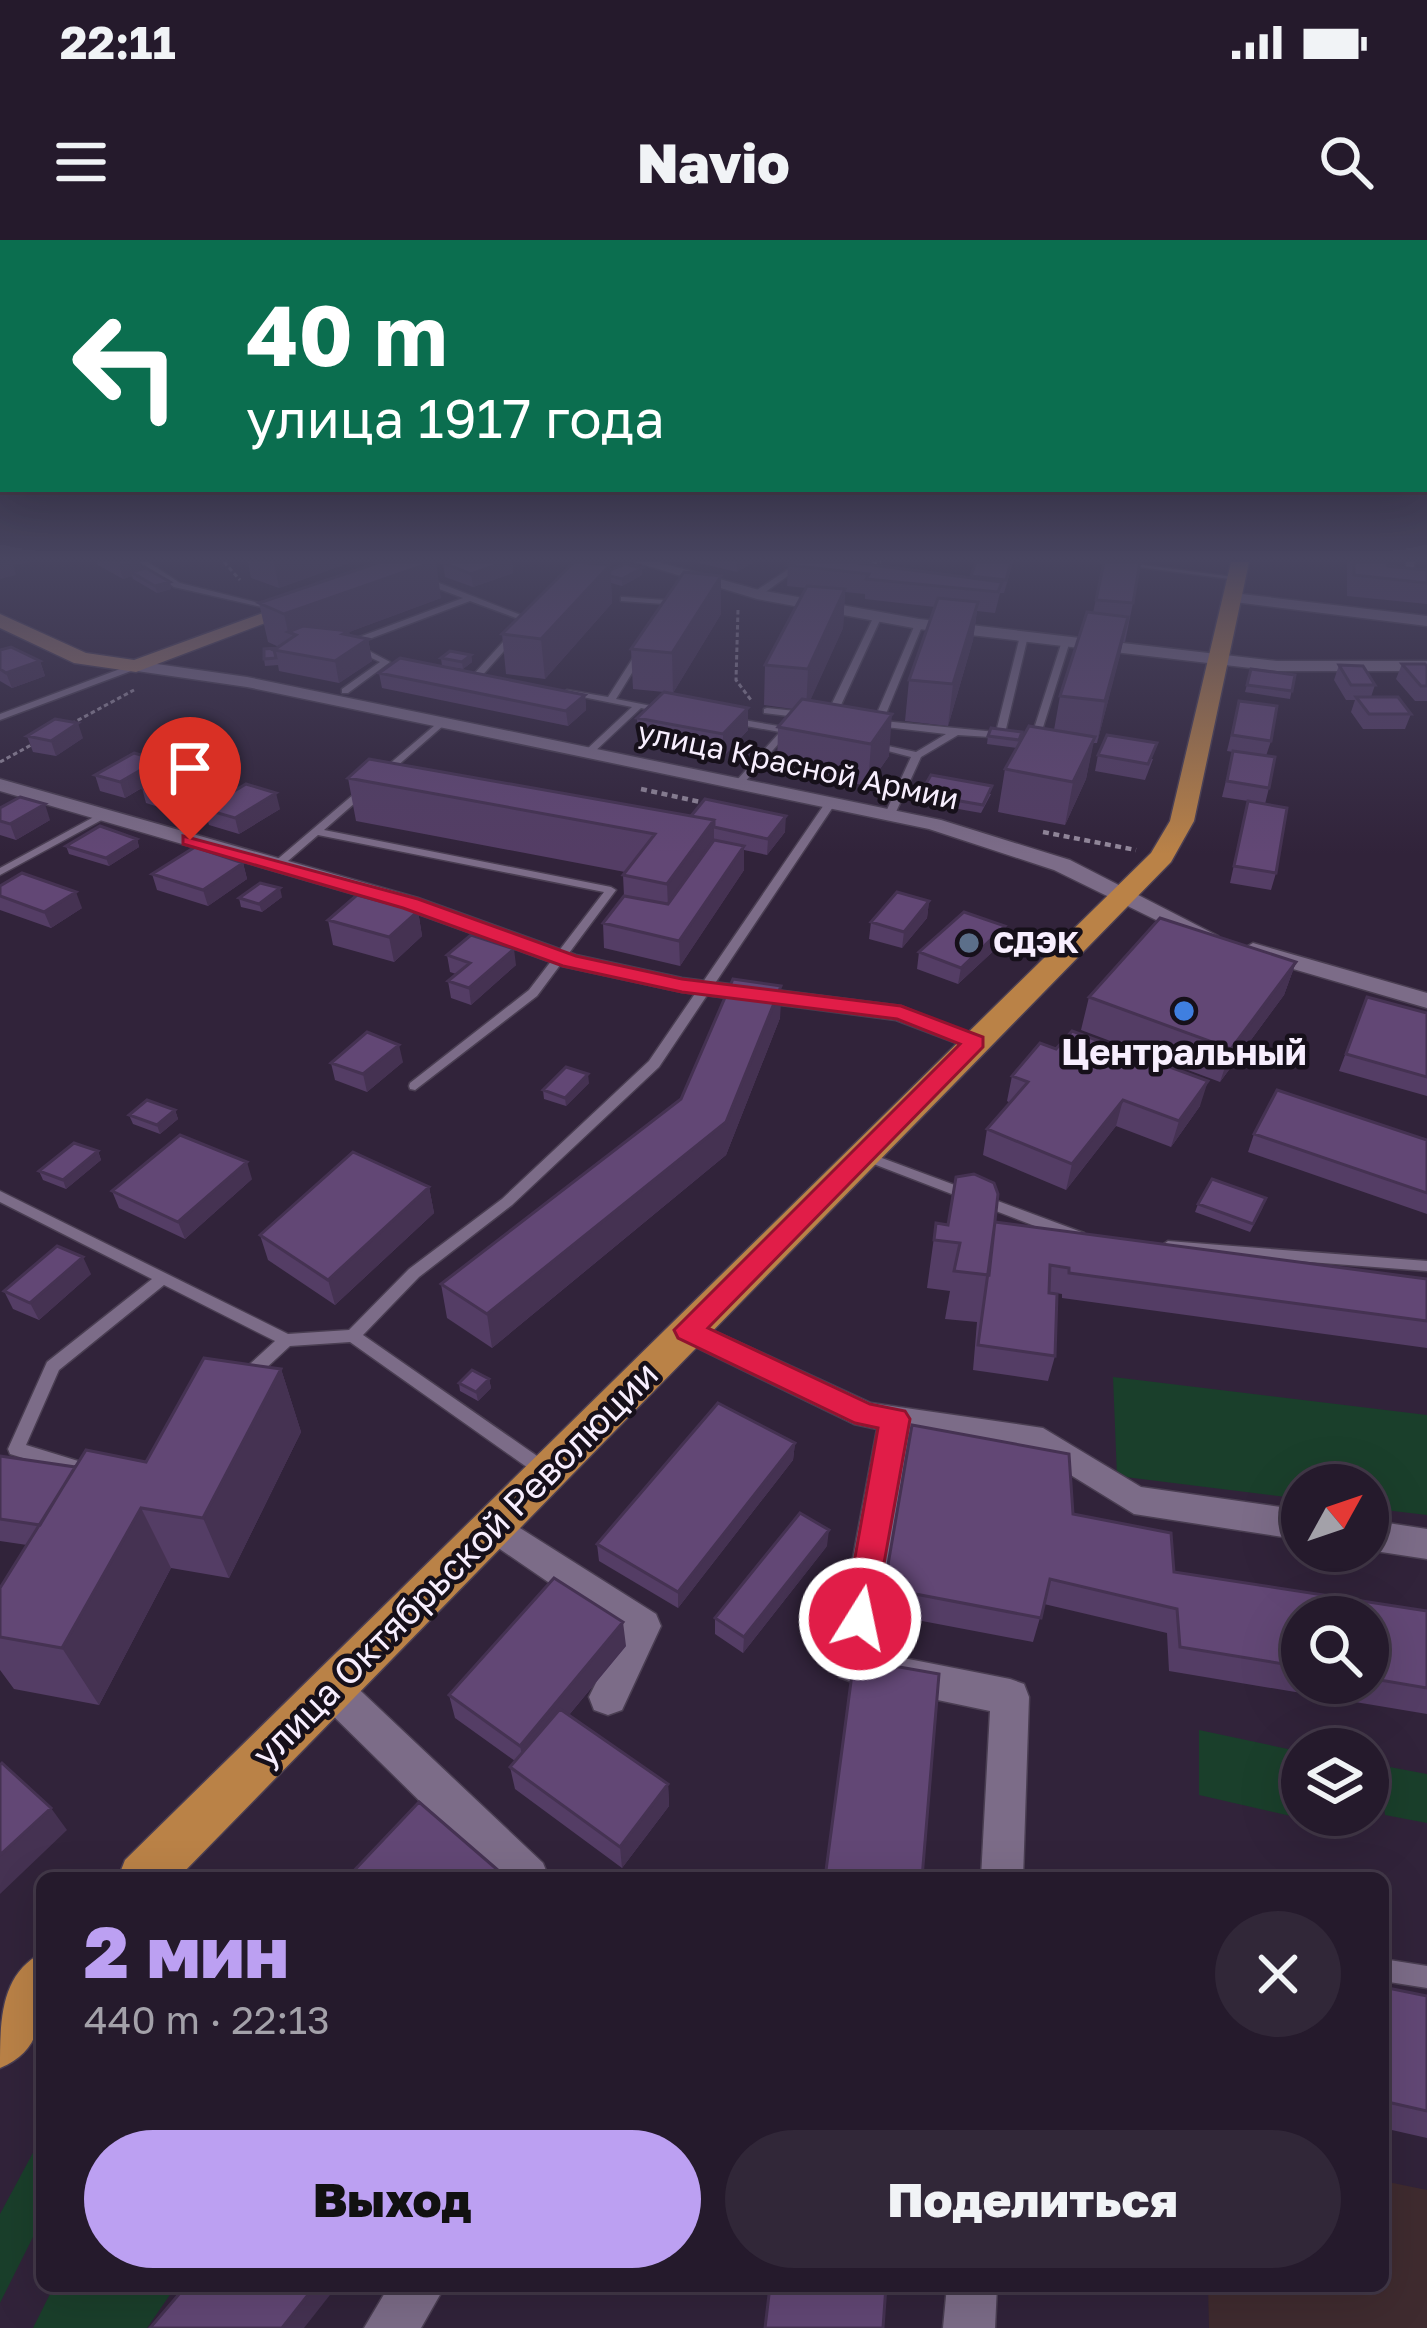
<!DOCTYPE html>
<html lang="ru">
<meta charset="utf-8">
<style>
:root{--surface:#251a2c;--page:#312738;--text:#f1f3f6;--muted:#a3a1a9;--line:#423848;--accent:#bca0f2}
body{margin:0;font-family:"Golos Text",sans-serif;background:var(--page);color:var(--text);height:100vh;display:flex;flex-direction:column;font-size:45px;white-space:nowrap}
*{box-sizing:border-box;margin:0}
p{font-size:39px;color:var(--muted)}
.icon{flex:none;width:66px;height:66px;fill:none;stroke:currentColor;stroke-width:2;stroke-linecap:round;stroke-linejoin:round}
.map{position:relative;flex:1;overflow:hidden}
.panel{position:absolute;left:36px;top:1632px;width:1353px;height:420px;display:flex;flex-direction:column;background:var(--surface);border-radius:18px;box-shadow:0 12px 48px #0002,0 0 0 3px var(--line)}
.panel>*{flex:none}
.top-card{position:absolute;left:0px;top:0px;width:1428px;height:252px;box-shadow:0 12px 48px #0002,0 0 0 3px var(--line);background:#0b6e4f;color:#fff;overflow:hidden}
.needle{width:78px;rotate:50deg}
.buttons{position:absolute;left:1281px;top:1224px;display:grid;gap:24px}
.buttons a{display:grid;place-items:center;width:108px;height:108px;border-radius:50%;background:var(--surface);box-shadow:0 12px 48px #0002,0 0 0 3px var(--line);font-size:60px}
.pin{position:absolute;display:grid;place-items:center;width:102px;height:102px;color:#fff;margin:-123px -51px;border-radius:50% 50% 50% 0;rotate:-45deg;box-shadow:0 0 12px #0007}
.pin .icon{rotate:45deg}
.me{position:absolute;width:132px;margin:-66px;rotate:10deg;stroke-linejoin:round;filter:drop-shadow(0 0 9px #0008)}
.turn{display:flex;align-items:center;gap:42px;height:252px;padding:0 48px;font-size:54px}
.turn .icon{width:156px;height:156px;stroke-width:2.5}
.turn b{display:block;font-size:84px;line-height:102px}
.round{display:grid;place-items:center;flex:none;width:126px;height:126px;border-radius:63px;background:var(--page)}
.head{display:flex;align-items:center;justify-content:space-between;height:204px;padding:0 48px}
h1{font-size:72px;font-weight:800;line-height:90px;color:var(--accent)}
.cta{display:flex;gap:24px;margin-top:auto;padding:24px 48px}
.cta a{flex:1;height:138px;border-radius:72px;background:var(--accent);color:#111;font-size:48px;font-weight:800;line-height:138px;text-align:center}
.cta a+a{background:var(--page);color:var(--text)}
.status{display:flex;justify-content:space-between;align-items:center;height:84px;padding:0 60px;background:var(--surface);direction:ltr}
.status svg{height:33px;fill:currentColor}
header{display:flex;justify-content:space-between;align-items:center;height:156px;padding:0 48px;background:var(--surface);font-size:54px;font-weight:800}
.map>svg:first-child{display:block}
.education{fill:#3f2b2f}
.green{fill:#1a3f2b}
.lines{fill:none;stroke-linecap:round;stroke-linejoin:round}
.lane-casing{stroke:#4a3e52;stroke-width:3}
.street-casing{stroke:#4a3e52;stroke-width:3}
.secondary-casing{stroke:#4a3e52;stroke-width:3}
.primary-casing{stroke:#4a3e52;stroke-width:3}
.path-far1{stroke:#93889b;stroke-width:3;stroke-dasharray:4.5 3;stroke-linecap:butt}
.path{stroke:#93889b;stroke-width:4.5;stroke-dasharray:6 4.5;stroke-linecap:butt}
.lane{fill:#7c6c88;fill-rule:evenodd}
.street{fill:#7c6c88;fill-rule:evenodd}
.secondary{fill:#9b7767;fill-rule:evenodd}
.primary{fill:#ba8247;fill-rule:evenodd}
.wall{fill:#543d65;fill-rule:evenodd}
.shaded-wall{fill:#453252}
.building{fill:#624775;stroke:#453252;stroke-width:3}
.route{fill:#e11d48;stroke:#92132f;stroke-width:3}
.service-dot{fill:#5c6f8a;stroke:#16101a;stroke-width:4.5}
.shop-dot{fill:#3f7fe0;stroke:#16101a;stroke-width:4.5}
.labels{text-anchor:middle;stroke-width:9;stroke-linejoin:round;paint-order:stroke}
.far-street-label{font-size:30px;fill:#f7eefe;stroke:#16101a}
.far-poi-label{font-size:30px;font-weight:bold;fill:#f7eefe;stroke:#16101a;text-anchor:start}
.poi-label{font-size:36px;font-weight:bold;fill:#f7eefe;stroke:#16101a}
.street-label{font-size:36px;fill:#f7eefe;stroke:#16101a}
</style>
<div class="status"><b>22:11</b><svg viewBox="0 0 49 12"><path d="M0 12V9h3v3zM5 12V6h3v6zM10 12V3h3v9zM15 12V0h3v12zM26 1h20v11H26zM47 4h2v5h-2z"/></svg></div>
<header><svg class="icon" aria-label="menu" viewBox="0 0 24 24"><path d="M4 6h16M4 12h16M4 18h16"/></svg>Navio<svg class="icon" aria-label="search" viewBox="0 0 24 24"><circle cx="10" cy="10" r="6"/><path d="M15 15l6 6"/></svg></header>
<div class="map">
<svg width="1427" height="2088" viewBox="0 0 1427 2088">
<rect width="100%" height="100%" fill="#31233a"/>
<!-- education -->
<path class="education" d="M1383 1941 1427 1950V2088H1209L1208 2046H1383Z"/>
<!-- green -->
<path class="green" d="M1113 1137 1427 1175V1275L1368 1268V1245H1302V1259L1117 1236Z
M1199 1490 1302 1512V1575H1339V1587L1199 1555Z
M1379 1525 1427 1534V1583L1385 1575Z
M42 1896V1979L0 2063V1974Z
M54 2046H176L147 2088H33Z"/>
<g class="lines">
<!-- lane casing -->
<g class="lane-casing">
<path id="lane" d="M140 322H148L180 343 283 369 279 371 174 347Z
M799 322H807L760 356H754V352Z
M1101 322H1120L1241 338 1237 340Z
M1406 322H1414V340L1427 342V346L1407 344Z
M418 337H424L531 379 524 381 470 361 356 404 390 422 348 453H342V449L380 422 346 406V402L463 358 418 341Z
M624 357 678 361 682 363 678 365 621 361V357Z
M874 376 881 378 835 478 821 481V477L826 476Z
M916 382 923 384 883 481 996 492 1020 396 1024 393 1028 396 1005 493 1032 495 1062 401 1066 398 1070 401 1039 500 958 495 921 517 895 574 890 577 885 574 911 517 869 506 874 503 916 512 946 494 877 486 866 482 874 480Z
M512 392 519 394 479 439H473V435Z
M642 407 646 410 616 459 672 470 667 473 641 468 592 514H586V510L632 467 563 453 567 450 608 457 638 410Z
M136 423 140 426 139 428 0 480V474Z
M767 468 805 472 810 475 805 478 764 473V469Z
M732 478 784 487 789 484 802 492 797 495 788 493 743 544H737V540L780 492 729 483V479Z
M441 480 446 483 444 485 324 590 611 647 616 650 537 756 415 850 410 849 409 846 410 843 529 750 604 652 318 595 281 627H273V623Z
M828 559 837 561 659 827 512 965 419 1037 363 1095 550 1225 552 1230 550 1235 544 1237 538 1235 350 1102 290 1106 250 1143H238L236 1139 238 1135 275 1101 164 1045 59 1130 26 1205 101 1228 103 1233 101 1238 95 1240 10 1214 8 1209 47 1122 152 1039 0 962V951L288 1094 349 1090 409 1029 502 959 649 821Z
M103 572 108 575 107 577 0 635V628Z
M863 911 1084 993 1086 997 1084 1001H1074L858 918 856 915Z
M1168 1001 1427 1021V1031L1168 1011 1161 1006Z
M1383 1719 1427 1726V1748L1383 1741Z"/>
</g>
<!-- street casing -->
<g class="street-casing">
<path id="street" d="M635 322H658L759 350 919 379 1277 421H1427V431H1277L919 389 757 359Z
M1233 353 1427 376V386L1227 361 1225 358Z
M136 421 247 437 941 580 1070 620 1218 696 1207 703 1199 701 1054 630 929 589 247 447 130 430V422Z
M0 539 418 658 576 715 682 738 901 766 988 802 975 810 896 780 682 752 562 726 402 668 0 551Z
M1253 703 1427 753V768L1245 715 1241 710Z
M688 1079 871 1163 1043 1188 1141 1247 1302 1270V1300L1134 1274 1035 1213 909 1194 873 1412 1010 1439 1024 1444 1029 1457 1023 1638H981L990 1471 852 1442 839 1437 833 1425 877 1189 854 1184 677 1098 673 1090 677 1082Z
M493 1271 656 1374 661 1386 622 1470 608 1475 594 1470 589 1457 621 1392 481 1296 476 1286 481 1276Z
M1368 1280 1427 1289V1319L1368 1310Z
M332 1431 346 1437 543 1623 549 1638H498L318 1461 313 1449 318 1437Z
M389 2046H445L421 2088H364Z
M947 2046H997L995 2088H943Z"/>
</g>
<!-- secondary casing -->
<g class="secondary-casing">
<path id="secondary" d="M301 359 318 363 136 432 74 423 0 388V374L86 413 134 420Z"/>
</g>
<!-- primary casing -->
<g class="primary-casing">
<path id="primary" d="M1231 322H1249L1194 581 1171 622 178 1638H118L125 1620 1151 613 1170 581Z
M42 1713C42 1760 50 1808 0 1828 0 1782 0 1734 42 1713Z"/>
</g>
<!-- path-far1 -->
<path class="path-far1" d="M224 322 240 340
M865 325 881 322
M738 370 736 440 751 460
M71 484 134 450
M0 522 33 504"/>
<!-- path -->
<path class="path" d="M641 549 705 563
M1043 592 1136 610"/>
<!-- lane -->
<use href="#lane" class="lane"/>
<!-- street -->
<use href="#street" class="street"/>
<!-- secondary -->
<use href="#secondary" class="secondary"/>
<!-- primary -->
<use href="#primary" class="primary"/>
</g>
<!-- wall -->
<path class="wall" d="M97 322H140L142 329 170 342 171 349 157 353 133 339 132 336 123 339 98 325Z
M248 322H351L279 348 251 338Z
M448 322H512L513 333 473 347 445 337 443 323Z
M610 322V330L642 328V335L622 346 611 343 612 363 545 439 506 434 502 394Z
M695 322H753L737 332Z
M976 322H1013L1004 353H1000L995 373 977 371 973 400 948 486 905 481 909 440 935 367 865 359V354L845 352 843 388 810 460 889 516 868 546 777 529 778 487 793 469 764 465 765 425 806 348 787 346 788 325 971 338Z
M1104 322 1133 363 1125 402H1123L1097 503H1093L1086 539 1065 585 998 572 1005 529 1017 508 987 504 988 496 1022 492 1019 503 1054 490 1060 456 1093 373Z
M1347 322H1387L1388 326 1427 330V364L1347 356Z
M721 336V374L673 453 748 490 723 517 638 500 637 478 664 452 633 449 631 409Z
M441 358 349 392 350 396 368 399 372 421 339 443 279 431 278 425 265 426 264 419 279 407 268 402 259 363Z
M0 410 40 421 45 436 12 448 0 441Z
M471 415 472 422 463 429 442 426 441 418Z
M1402 424 1427 426V461H1415L1396 439Z
M1339 425 1375 445 1371 457 1411 474 1405 489H1363L1351 472 1355 460H1346L1334 440Z
M1251 429 1295 435 1290 459 1245 452Z
M379 433 585 455 586 470 568 486 382 448Z
M1239 461 1271 501 1266 516 1269 548 1265 564 1276 633 1271 650 1230 643 1248 561 1222 557 1233 512 1227 511Z
M27 496 83 498 56 516 33 512Z
M1098 515 1153 519 1145 540 1095 531Z
M158 520 163 535 215 533 220 549 181 574 146 563 142 548 125 558 100 551 95 535Z
M348 538 785 592 767 615 744 610V630L680 726 604 708 603 683 624 656 623 635 625 632 356 581Z
M920 554H991L981 573 919 562Z
M0 568 50 580 16 600 0 595Z
M204 569H280L239 594 209 585Z
M137 599 139 607 109 626 69 614 66 606Z
M243 623 247 639 208 666 157 650 152 634Z
M0 646 82 668 51 688 0 670Z
M282 657 262 672 241 667 239 658Z
M929 661 927 678 902 708 869 699 871 682Z
M418 671 422 696 394 722 333 705 328 680Z
M1002 703 958 744 917 729 919 712Z
M447 715 516 725 471 765 451 758 448 741 456 734 450 732Z
M1296 722 1284 755 1220 842 1081 790 1089 757Z
M781 746 780 778 726 915 492 1108 447 1078 441 1044 681 859Z
M1367 757 1427 773V856L1339 831Z
M403 822 367 852 335 840 331 823Z
M1012 836 1200 866 1171 907 1116 886 1066 950 983 915 987 889 1010 863 1007 861Z
M589 843 566 866 544 859 543 850Z
M175 870 178 879 160 894 133 884 129 875Z
M1254 894 1427 900V974L1248 912Z
M98 911 101 920 66 949 43 940 39 931Z
M252 939 185 999 119 968 112 951Z
M429 947 434 973 335 1065 268 1020 260 995Z
M1198 964 1263 967 1250 992 1195 972Z
M995 982 1427 1039V1108L1062 1058V1054L1049 1052 1055 1116 1048 1141 973 1130 977 1082 945 1079 950 1051 927 1048 936 983 948 985Z
M91 1034 39 1080 13 1069 4 1051Z
M281 1129 301 1192 229 1338 171 1328 99 1465 14 1449 0 1430V1348L27 1305 0 1301V1216L75 1227 146 1222Z
M489 1139 491 1148 478 1161 460 1151 459 1143Z
M912 1185 1174 1332 1427 1371V1474L1169 1431 1167 1393 1044 1364 1033 1402 880 1373ZM1302 1377H1368V1443H1302Z
M795 1203 793 1220 678 1368 599 1321 597 1304Z
M827 1306 743 1413 715 1394V1378Z
M626 1406 569 1475 668 1544 669 1566 622 1628 515 1549 510 1527 515 1521 455 1478 449 1455Z
M1383 1747 1427 1756V1898L1383 1888Z"/>
<!-- shaded-wall -->
<path class="shaded-wall" d="M6 322H35L13 325 16 335 0 339V324Z
M132 322H140L144 333 131 332 132 336 123 339 119 325Z
M274 322H351L279 348Z
M433 322H436L441 358 349 392 352 410 368 399 372 421 339 443 335 421 288 392 284 374Z
M504 322H512L513 333 473 347 471 334Z
M604 322H610L612 363 545 439 541 399 589 335Z
M737 322H753V323L737 332Z
M642 328V335L622 346V339Z
M721 336V374L673 453 672 413Z
M170 342 171 349 157 353 155 346Z
M845 349 843 388 806 470 808 429Z
M978 362 973 400 948 486 953 444Z
M1128 377 1120 416 1097 503 1105 461Z
M471 415 472 422 463 429 462 422Z
M40 421 45 436 12 448 6 433Z
M585 455 586 470 568 486 566 471Z
M748 468V490L723 517V494Z
M892 474 889 516 868 546 871 504Z
M78 483 83 498 56 516 51 501Z
M1095 497 1086 539 1065 585 1073 542Z
M158 520 163 535 125 558 120 542Z
M215 533 220 549 181 574 176 558Z
M276 553 280 569 239 594 235 578Z
M45 564 50 580 16 600 10 584Z
M786 576 785 592 767 615 768 599Z
M714 580V624L669 689 667 644Z
M137 599 139 607 109 626 106 618Z
M744 606V630L680 726 679 701Z
M243 623 247 639 208 666 203 650Z
M280 648 282 657 262 672 259 664Z
M76 652 82 668 51 688 44 672Z
M929 661 927 678 902 708 904 692Z
M418 671 422 696 394 722 389 697Z
M1005 686 1002 703 958 744 961 728Z
M514 709 516 725 471 765 469 748Z
M1296 722 1284 755 1220 842 1231 809Z
M781 746 780 778 726 915 492 1108 487 1074 726 882Z
M399 805 403 822 367 852 363 834Z
M588 834 589 843 566 866 565 858Z
M1208 841 1200 866 1171 907 1179 881Z
M1123 860 1116 886 1066 950 1072 924Z
M175 870 178 879 160 894 157 885Z
M98 911 101 920 66 949 63 940Z
M247 922 252 939 185 999 178 982Z
M429 947 434 973 335 1065 328 1040Z
M83 1017 91 1034 39 1080 30 1063Z
M281 1129 301 1192 229 1338 203 1278Z
M489 1139 491 1148 478 1161 476 1152Z
M795 1203 793 1220 678 1368V1352Z
M141 1268 171 1328 99 1465 62 1408Z
M829 1290 827 1306 743 1413 744 1397Z
M623 1382 626 1406 525 1528 520 1506Z
M668 1544 669 1566 622 1628 620 1607Z
M51 1568 67 1590 0 1654V1615Z
M315 2046H337L304 2088H282Z"/>
<!-- building -->
<path class="building" d="M380 322H433L284 374 259 363Z
M448 322H504L471 334 443 323Z
M574 322 610 325 541 399 502 394Z
M791 322H850L1002 342 998 352 866 339 869 334 788 325Z
M976 322H1011L1006 340 971 336Z
M1104 322H1140L1133 363 1096 360Z
M1354 322H1387L1388 326 1427 330V343L1354 335Z
M625 324 642 328 622 339 610 336V330Z
M146 328 170 342 155 346 131 332Z
M684 332 721 336 672 413 631 409Z
M807 346 845 349 808 429 765 425Z
M938 358 978 362 953 444 909 440Z
M1087 372 1128 377 1105 461 1060 456Z
M303 386 349 391 343 394 368 399 335 421 274 410 296 395 288 392Z
M11 407 40 421 6 433 0 429V410Z
M276 408 274 410 276 418 264 419V409Z
M450 411 471 415 462 422 441 418Z
M400 418 585 455 566 471 379 433Z
M1402 424H1425L1427 426V446H1421Z
M1339 425 1363 426 1375 445H1351Z
M1251 429 1295 435 1292 451 1247 445Z
M664 452 748 468 723 494 637 478Z
M1356 457H1398L1411 474H1369Z
M802 459 892 474 871 504 778 487Z
M1239 461 1277 466 1271 501 1232 495Z
M55 479 78 483 51 501 27 496Z
M1029 486 1095 497 1073 542 1005 529Z
M991 488 1022 492 1019 500 988 496Z
M1107 495 1157 503 1148 524 1098 515Z
M1233 511 1275 517 1269 548 1227 541Z
M134 513 158 520 120 542 95 535Z
M369 519 714 580 667 644 623 635 655 594 348 538Z
M181 524 215 533 176 558 142 548Z
M931 535 992 546 983 565 920 554Z
M246 544 276 553 235 578 204 569Z
M20 557 45 564 10 584 0 581V568Z
M705 559 786 576 768 599 714 587V580L691 576Z
M1248 561 1287 568 1276 633 1234 626Z
M100 586 137 599 106 618 66 606Z
M714 600 744 606 679 701 603 683 624 656 668 664Z
M195 607 243 623 203 650 152 634Z
M22 633 76 652 44 672 0 656V646Z
M260 643 280 648 259 664 239 658Z
M897 652 929 661 904 692 871 682Z
M357 655 418 671 389 697 328 680Z
M964 672 1005 686 961 728 919 712Z
M1160 678 1296 722 1231 809 1089 757Z
M471 695 514 709 469 748 448 741 470 723 447 715Z
M733 739 781 746 726 882 487 1074 441 1044 681 859Z
M1367 757 1427 773V837L1346 814Z
M1072 791 1208 841 1179 881 1123 860 1072 924 987 889 1028 842 1012 836 1040 803 1056 809Z
M367 792 399 805 363 834 331 823Z
M566 827 588 834 565 858 543 850Z
M1277 850 1427 900V953L1254 894Z
M147 860 175 870 157 885 129 875Z
M180 895 247 922 178 982 112 951Z
M74 903 98 911 63 940 39 931Z
M353 912 429 947 328 1040 260 995Z
M974 934 994 943 998 954 989 1035 954 1031 960 1003 934 1000 936 983 948 985 956 937Z
M1212 939 1266 958 1253 984 1198 964Z
M995 982 1427 1039V1081L1069 1033V1028L1050 1025 1049 1053 1057 1054 1055 1116 978 1105Z
M57 1006 83 1017 30 1063 4 1051Z
M204 1118 281 1129 203 1278 141 1268 62 1408 0 1397V1348L86 1210 146 1222Z
M472 1130 489 1139 476 1152 459 1143Z
M718 1163 795 1203 678 1352 597 1304Z
M912 1185 1069 1214 1073 1274 1171 1293 1174 1332 1427 1371V1448L1368 1438V1377H1302V1427L1180 1407 1177 1369 1050 1339 1041 1378 884 1348Z
M0 1216 75 1227 40 1285 0 1279Z
M800 1273 829 1290 744 1397 715 1378Z
M554 1338 623 1382 520 1506 449 1455Z
M854 1419 939 1434 922 1638H825Z
M560 1469 668 1544 620 1607 510 1527Z
M2 1523 51 1568 0 1615V1525Z
M419 1562 507 1638H347Z
M1383 1747 1427 1756V1871L1383 1861Z
M186 2046H315L282 2088H150Z
M770 2046H886L883 2088H765Z"/>
<!-- sky -->
<linearGradient id="sky" x2="0" y2="1"><stop stop-color="#1b1320"/><stop offset="0.52" stop-color="#484560"/><stop offset="1" stop-color="#484560" stop-opacity="0"/></linearGradient>
<rect width="1427" height="614" fill="url(#sky)"/>
<!-- route -->
<path class="route" d="M183 596 418 659 576 716 682 739 901 766 983 797V807L708 1088 870 1164 905 1171 910 1179 872 1390 860 1394 849 1390 844 1379 878 1188 855 1183 678 1098 674 1090 960 804 897 779 682 752 563 726 403 668 183 604Z"/>
<!-- markers -->
<circle class="service-dot" cx="969" cy="703" r="12"/>
<circle class="shop-dot" cx="1184" cy="771" r="12"/>
<g class="labels">
<!-- far-street labels -->
<g class="far-street-label">
<text transform="translate(798 526) rotate(12)" y="10">улица Красной Армии</text>
</g>
<!-- far-poi labels -->
<g class="far-poi-label">
<text x="993" y="713">СДЭК</text>
</g>
<!-- poi labels -->
<g class="poi-label">
<text x="1184" y="825">Центральный</text>
</g>
<!-- street labels -->
<g class="street-label">
<text transform="translate(455 1324) rotate(-45)" y="13">улица Октябрьской Революции</text>
</g>
</g>
</svg>
<div class="buttons">
<a><svg class="needle" viewBox="-14 -14 28 28"><path d="M0-13l5 13h-10z" fill="#e53935"/><path d="M0 13l5-13h-10z" fill="#a3a1a9"/></svg></a>
<a><svg class="icon" aria-label="search" viewBox="0 0 24 24"><circle cx="10" cy="10" r="6"/><path d="M15 15l6 6"/></svg></a>
<a><svg class="icon" aria-label="layers" viewBox="0 0 24 24"><path d="M12 4l9 5-9 5-9-5zM3 14l9 5 9-5"/></svg></a>
</div>
<div class="pin" style="left:190px;top:600px;background:#d93025"><svg class="icon" aria-label="arrive" viewBox="0 0 24 24"><path d="M6 21V4h12l-3 4 3 4H6"/></svg></div>
<svg class="me" style="left:860px;top:1379px" viewBox="-20 -20 40 40"><circle r="17" fill="#e11d48" stroke="#fff" stroke-width="3"/><path d="M0-11L8 9 0 5-8 9z" fill="#fff"/></svg>
<div class="top-card">
<div class="turn"><svg class="icon" aria-label="left" viewBox="0 0 24 24"><path d="M17 20v-9H6M10 6l-5 5 5 5"/></svg><div><b>40 m</b>улица 1917 года</div></div>
</div>
<section class="panel">
<div class="head"><div><h1>2 мин</h1><p>440 m · 22:13</p></div><a class="round"><svg class="icon" aria-label="close" viewBox="0 0 24 24"><path d="M6 6l12 12M18 6L6 18"/></svg></a></div>
<div class="cta"><a>Выход</a><a>Поделиться</a></div>
</section>
</div>
